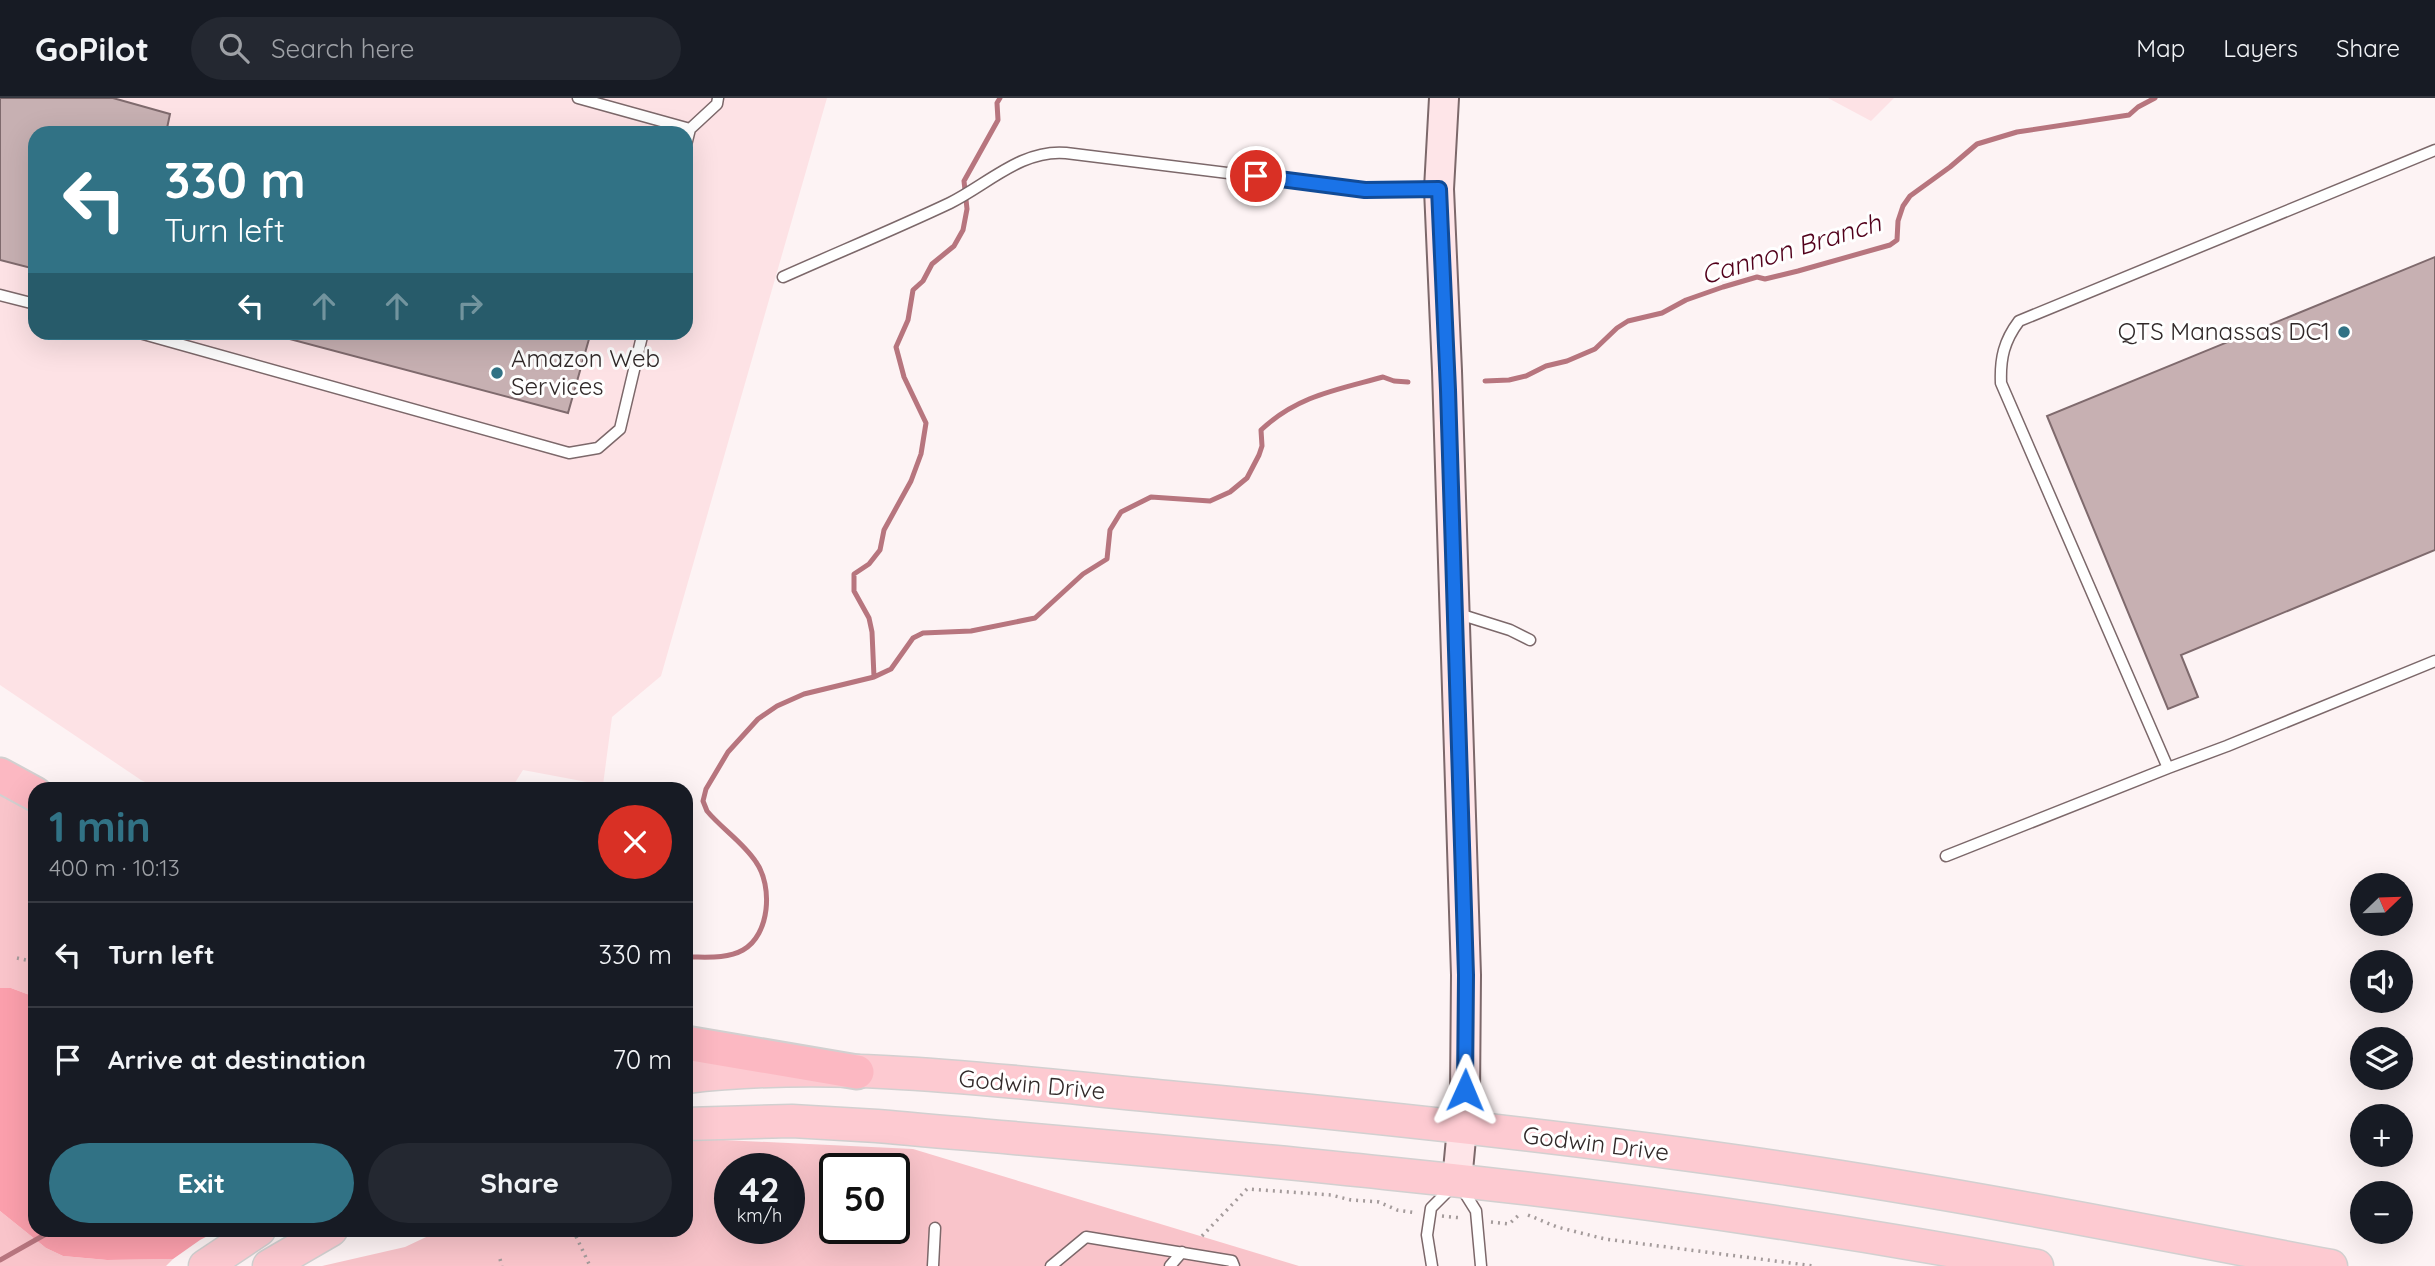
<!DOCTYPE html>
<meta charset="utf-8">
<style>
:root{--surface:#171b24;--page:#242831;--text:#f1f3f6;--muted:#9ea1a6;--line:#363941;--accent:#317285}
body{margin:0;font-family:Quicksand,sans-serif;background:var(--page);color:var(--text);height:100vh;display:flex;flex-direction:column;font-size:26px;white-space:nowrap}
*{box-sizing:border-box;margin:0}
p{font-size:23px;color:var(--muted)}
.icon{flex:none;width:38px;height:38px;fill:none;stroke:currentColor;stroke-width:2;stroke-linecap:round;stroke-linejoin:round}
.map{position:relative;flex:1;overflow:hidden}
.details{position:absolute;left:28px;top:684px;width:665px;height:455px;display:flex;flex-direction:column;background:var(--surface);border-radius:21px;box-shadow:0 7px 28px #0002}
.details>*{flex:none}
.banner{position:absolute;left:28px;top:28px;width:665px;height:214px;border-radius:21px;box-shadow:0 7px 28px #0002;background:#317285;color:#fff;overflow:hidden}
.needle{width:46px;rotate:67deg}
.tools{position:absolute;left:2350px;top:775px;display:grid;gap:14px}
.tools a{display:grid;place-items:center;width:63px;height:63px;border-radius:50%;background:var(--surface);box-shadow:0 7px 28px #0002;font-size:35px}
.speed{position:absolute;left:714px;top:1055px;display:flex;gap:14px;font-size:35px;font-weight:700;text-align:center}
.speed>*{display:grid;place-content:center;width:91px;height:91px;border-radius:50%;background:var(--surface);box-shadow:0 7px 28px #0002;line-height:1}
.speed small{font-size:18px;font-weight:400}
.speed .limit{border:4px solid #111;border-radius:10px;background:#fff;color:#111}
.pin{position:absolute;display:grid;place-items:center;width:60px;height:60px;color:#fff;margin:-30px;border:4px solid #fff;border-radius:50%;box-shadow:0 2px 7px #0007}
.me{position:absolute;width:77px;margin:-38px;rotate:1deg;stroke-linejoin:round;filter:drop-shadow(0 0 5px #0008)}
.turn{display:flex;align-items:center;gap:24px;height:147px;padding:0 21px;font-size:32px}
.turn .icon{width:91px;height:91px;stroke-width:2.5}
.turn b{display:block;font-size:49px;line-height:60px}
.lanes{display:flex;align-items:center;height:66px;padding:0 21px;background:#0003;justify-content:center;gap:35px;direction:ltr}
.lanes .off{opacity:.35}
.round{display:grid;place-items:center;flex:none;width:74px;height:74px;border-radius:37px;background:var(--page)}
.headline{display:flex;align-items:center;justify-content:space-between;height:119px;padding:0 21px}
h1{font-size:42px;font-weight:700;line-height:52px;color:var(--accent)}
.button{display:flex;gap:14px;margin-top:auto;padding:14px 21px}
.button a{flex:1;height:80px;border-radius:42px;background:var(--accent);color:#fff;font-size:28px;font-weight:700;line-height:80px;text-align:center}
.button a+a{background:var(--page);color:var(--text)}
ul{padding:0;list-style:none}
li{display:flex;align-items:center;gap:21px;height:105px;padding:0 21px;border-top:2px solid var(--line)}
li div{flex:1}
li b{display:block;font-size:26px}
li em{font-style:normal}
header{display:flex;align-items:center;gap:42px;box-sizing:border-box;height:98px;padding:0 35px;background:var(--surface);border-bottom:2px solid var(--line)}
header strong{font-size:33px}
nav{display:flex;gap:38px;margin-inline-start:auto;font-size:24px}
.search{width:490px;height:63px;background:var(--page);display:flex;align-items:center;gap:18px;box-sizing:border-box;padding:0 24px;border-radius:38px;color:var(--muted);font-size:26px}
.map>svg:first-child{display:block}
.built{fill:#fde2e5;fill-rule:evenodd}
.green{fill:#f9c4ca;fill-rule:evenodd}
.forest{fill:#fb9fac}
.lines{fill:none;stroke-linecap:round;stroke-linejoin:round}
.stream{stroke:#b7757e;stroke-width:5}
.building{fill:#c7b0b2;stroke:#7f6a6d;stroke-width:2}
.service-casing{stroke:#7c686a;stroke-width:13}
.secondary-casing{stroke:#7c686a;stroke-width:32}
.primary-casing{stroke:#d2d0d0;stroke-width:35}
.trunk-casing{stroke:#d2d0d0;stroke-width:37}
.path{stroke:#a49b9b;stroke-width:3.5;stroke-dasharray:2 5;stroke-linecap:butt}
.service{stroke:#fff;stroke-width:10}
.secondary{stroke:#fee5e8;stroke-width:28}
.primary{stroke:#fdcad1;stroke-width:32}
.trunk{stroke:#fcb8c2;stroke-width:33}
.route-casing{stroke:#114b97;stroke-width:18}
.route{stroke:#1a73e8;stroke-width:12}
.poi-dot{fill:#317285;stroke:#fff;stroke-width:2.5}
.labels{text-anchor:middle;stroke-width:6;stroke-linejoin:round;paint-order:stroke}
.poi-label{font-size:24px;fill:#312929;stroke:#fff;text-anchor:end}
.street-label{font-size:24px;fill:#312929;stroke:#fff}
.water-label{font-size:26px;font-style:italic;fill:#52001b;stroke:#fff}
</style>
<header>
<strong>GoPilot</strong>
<div class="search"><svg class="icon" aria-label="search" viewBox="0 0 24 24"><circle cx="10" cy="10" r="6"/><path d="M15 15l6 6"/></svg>Search here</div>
<nav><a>Map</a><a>Layers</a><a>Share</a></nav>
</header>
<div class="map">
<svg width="2435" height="1168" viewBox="0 0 2435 1168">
<rect width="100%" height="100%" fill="#fdf3f4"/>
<!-- built -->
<path class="built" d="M0 0H827L661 578 612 619 603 687 523 672 511 691H160L141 682 0 587ZM35 35H686V234H35Z
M1828 0H1894L1871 23Z"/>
<!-- green -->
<path class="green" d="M0 689 35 708V899L11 890H0Z
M703 1041 913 1051 1299 1168H322L405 1149 441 1132H686V1044ZM730 1071H789V1130H730ZM835 1071H894V1130H835Z
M0 1113 46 1150 63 1158 107 1162 173 1161 166 1168H0Z"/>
<!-- forest -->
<path class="forest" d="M0 890H11L35 899V1132H219L200 1142 173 1161 107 1162 63 1158 46 1150 0 1113Z"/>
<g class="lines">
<!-- stream -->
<path class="stream" d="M1485 283 1509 282 1526 278 1546 268 1567 263 1595 251 1617 230 1628 223 1662 215 1686 202 1723 189 1757 179 1765 181 1798 173 1890 147 1897 142 1898 123 1903 108 1910 98 1950 69 1977 46 2017 34 2129 17 2138 9 2155 0
M874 579 872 534 869 520 854 493V476L869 466 880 452 884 432 911 383 921 356 926 325 904 279 896 249 908 222 913 192 923 183 932 166 954 148 963 132 967 111 964 83 998 22 997 5 1000 0
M686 857 690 859C707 859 727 861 743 852 770 837 773 788 756 764 743 744 722 731 707 713L703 703 706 691 728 654 758 621 777 608 804 596 874 579 891 571 913 540 923 535 971 533 1035 520 1083 476 1107 461 1110 432 1121 414 1151 399 1210 403 1230 394 1247 380 1259 357 1262 348 1261 332C1297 298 1336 292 1383 279L1394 283 1408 284
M0 1162 53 1132"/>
</g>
<!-- building -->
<path class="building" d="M0 0H113L170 16 166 35H35V171L0 162Z
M2435 159V452L2181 557 2198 599 2168 611 2047 318Z
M282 234H591L568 315 282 239Z"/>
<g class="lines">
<!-- service casing -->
<g class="service-casing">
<path id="service" d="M578 0 690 31
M686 47 690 31 717 6 718 0
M2435 52 2019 223C2004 243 2000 260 2001 285L2168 670 2227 648 2435 563
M783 179C839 154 895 131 950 105 988 86 1022 51 1066 55L1365 92 1435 91
M0 197 35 206
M136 234 569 355 598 350 620 331 643 234
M1459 516 1510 532 1530 542
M1946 758 2168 670
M1461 1089 1476 1113 1481 1168
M933 1168 935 1130
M1051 1168 1086 1139 1232 1163 1234 1168
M1170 1168 1182 1154
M1432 1168 1427 1137 1431 1110 1452 1089"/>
</g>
<!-- secondary casing -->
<g class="secondary-casing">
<path id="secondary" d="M1444 0 1439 91 1447 273 1466 877 1465 998 1457 1083"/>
</g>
<!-- primary casing -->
<g class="primary-casing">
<path id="primary" d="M686 979C847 960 1016 985 1177 1000 1381 1019 1586 1041 1789 1071 1971 1098 2151 1134 2331 1168
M686 1026 792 1023 877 1028C1046 1043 1216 1057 1385 1075 1603 1097 1822 1128 2037 1168
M205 1168 259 1132
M269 1168 331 1132"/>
</g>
<!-- trunk casing -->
<g class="trunk-casing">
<path id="trunk" d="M0 677 35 696
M686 945 857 974"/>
</g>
<!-- path -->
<path class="path" d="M17 860 35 864
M1528 1117 1557 1129 1605 1141 1814 1168
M1442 1118 1462 1120
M1491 1124 1509 1126 1520 1116
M573 1132 590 1168
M1202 1138 1247 1091 1331 1097 1351 1102 1379 1104 1397 1112 1417 1115
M500 1161 502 1168"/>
<!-- service -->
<use href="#service" class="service"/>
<!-- secondary -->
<use href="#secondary" class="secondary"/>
<!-- primary -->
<use href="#primary" class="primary"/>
<!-- trunk -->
<use href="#trunk" class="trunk"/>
</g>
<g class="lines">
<!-- route casing -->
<g class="route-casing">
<path id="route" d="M1256 78 1365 92 1439 91 1448 292 1466 877 1465 992"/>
</g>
<!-- route -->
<use href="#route" class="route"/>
</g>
<!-- markers -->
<g class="poi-dot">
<circle cx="2344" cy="234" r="7"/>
<circle cx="497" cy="275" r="7"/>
</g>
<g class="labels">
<!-- poi labels -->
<g class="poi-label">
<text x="2330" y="242">QTS Manassas DC1</text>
<text x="511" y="269" text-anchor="start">Amazon Web<tspan x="511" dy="28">Services</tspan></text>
</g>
<!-- street labels -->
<g class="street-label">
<text transform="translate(1032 987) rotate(5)" y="8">Godwin Drive</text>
<text transform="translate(1596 1046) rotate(7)" y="8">Godwin Drive</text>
</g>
<!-- water labels -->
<g class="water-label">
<text transform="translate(1791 151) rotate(-17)" y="9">Cannon Branch</text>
</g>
</g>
</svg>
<div class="tools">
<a><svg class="needle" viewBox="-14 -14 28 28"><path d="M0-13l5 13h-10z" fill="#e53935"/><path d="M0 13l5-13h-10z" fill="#9ea1a6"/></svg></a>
<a><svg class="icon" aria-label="sound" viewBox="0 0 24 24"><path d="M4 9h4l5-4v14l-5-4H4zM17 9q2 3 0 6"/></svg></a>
<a><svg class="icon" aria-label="layers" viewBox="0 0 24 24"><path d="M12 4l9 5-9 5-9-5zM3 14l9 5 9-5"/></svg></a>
<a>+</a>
<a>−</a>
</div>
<div class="speed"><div>42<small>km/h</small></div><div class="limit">50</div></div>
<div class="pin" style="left:1256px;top:78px;background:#d93025"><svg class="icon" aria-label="arrive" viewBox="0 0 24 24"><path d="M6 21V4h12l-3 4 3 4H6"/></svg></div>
<svg class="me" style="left:1465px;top:992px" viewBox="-20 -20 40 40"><path d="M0-17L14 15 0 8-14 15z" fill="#1a73e8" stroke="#fff" stroke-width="4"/></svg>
<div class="banner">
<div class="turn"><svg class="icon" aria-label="left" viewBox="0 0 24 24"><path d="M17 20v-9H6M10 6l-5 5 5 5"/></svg><div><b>330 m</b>Turn left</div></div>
<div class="lanes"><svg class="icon" aria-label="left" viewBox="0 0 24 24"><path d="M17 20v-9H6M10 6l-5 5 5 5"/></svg><svg class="icon off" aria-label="ahead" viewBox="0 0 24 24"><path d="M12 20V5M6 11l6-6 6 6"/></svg><svg class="icon off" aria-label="ahead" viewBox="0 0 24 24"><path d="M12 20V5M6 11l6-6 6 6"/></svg><svg class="icon off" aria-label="right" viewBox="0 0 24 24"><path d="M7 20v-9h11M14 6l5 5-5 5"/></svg></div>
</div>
<section class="details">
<div class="headline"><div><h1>1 min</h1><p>400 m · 10:13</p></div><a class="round" style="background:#d93025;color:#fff"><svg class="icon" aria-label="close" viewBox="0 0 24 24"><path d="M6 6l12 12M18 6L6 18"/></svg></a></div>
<ul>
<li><svg class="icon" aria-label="left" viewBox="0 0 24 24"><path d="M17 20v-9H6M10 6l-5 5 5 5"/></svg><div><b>Turn left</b></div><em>330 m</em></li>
<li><svg class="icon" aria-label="arrive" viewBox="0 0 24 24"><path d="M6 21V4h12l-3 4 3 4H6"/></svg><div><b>Arrive at destination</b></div><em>70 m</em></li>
</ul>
<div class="button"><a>Exit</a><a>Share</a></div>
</section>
</div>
